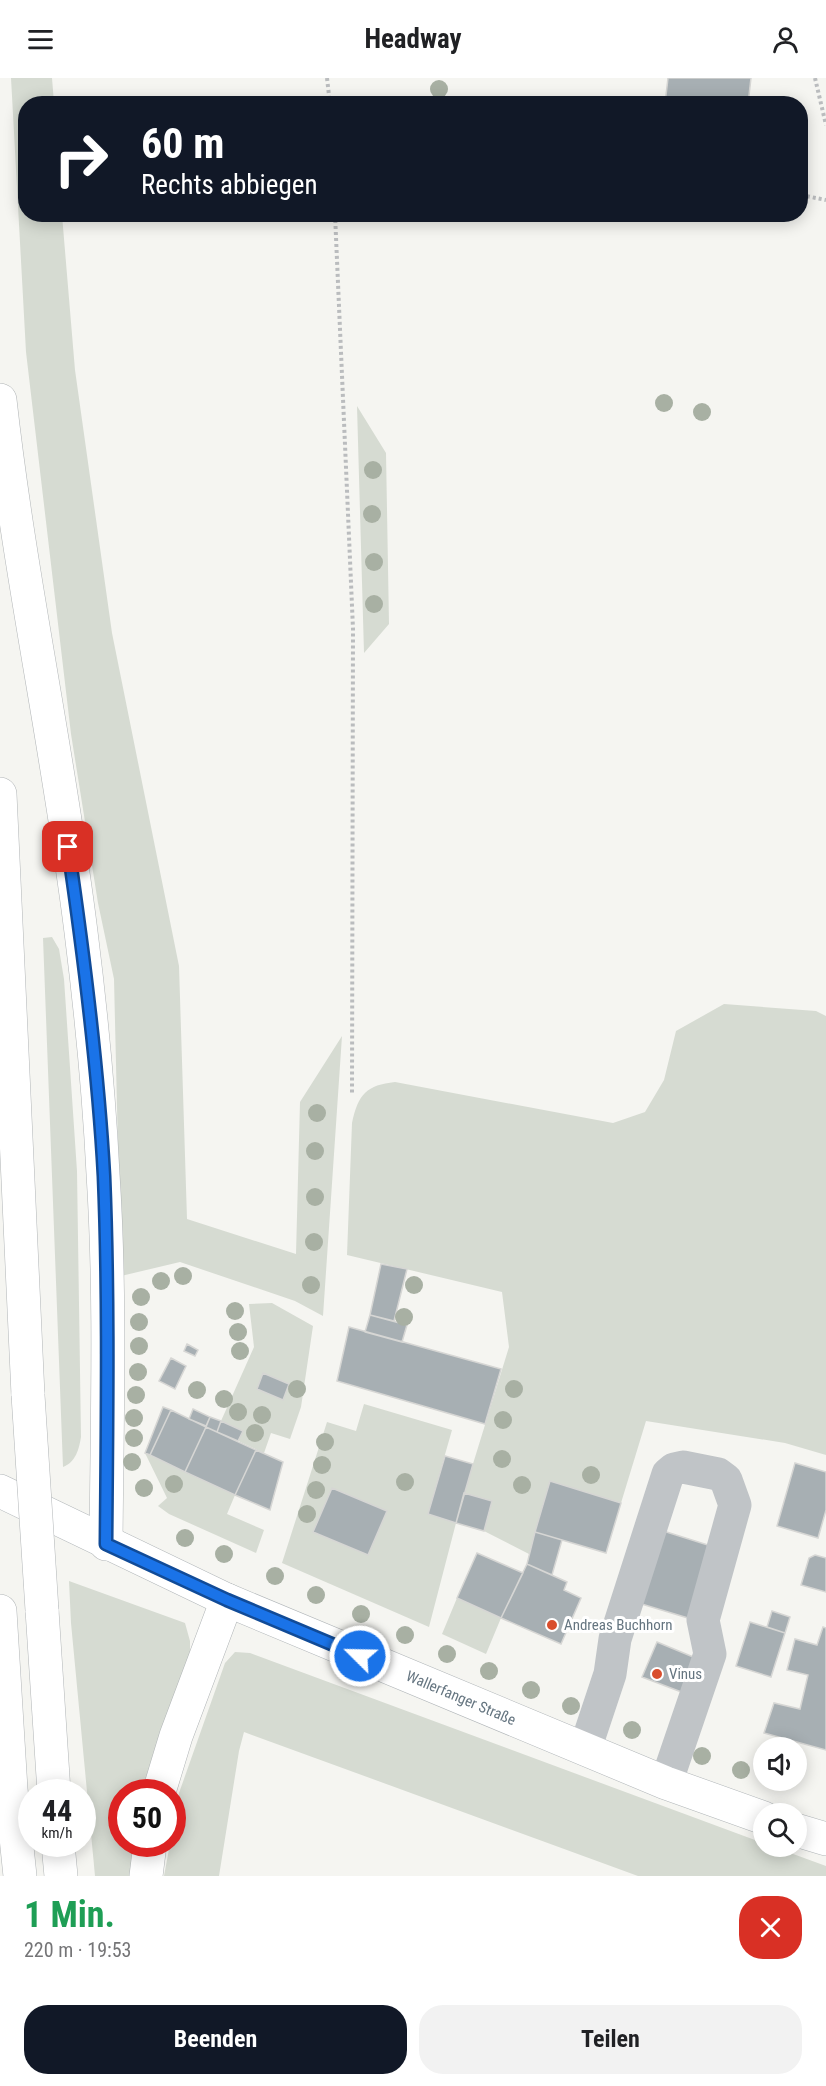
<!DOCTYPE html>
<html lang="de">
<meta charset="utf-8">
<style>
:root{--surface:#fff;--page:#f2f2f2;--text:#202124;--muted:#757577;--accent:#111827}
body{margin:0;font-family:"Roboto Condensed",sans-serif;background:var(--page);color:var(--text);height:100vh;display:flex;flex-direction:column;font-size:22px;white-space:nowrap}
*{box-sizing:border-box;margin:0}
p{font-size:20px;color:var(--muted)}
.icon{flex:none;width:33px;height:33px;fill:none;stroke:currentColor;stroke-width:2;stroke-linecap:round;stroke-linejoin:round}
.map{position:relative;height:1798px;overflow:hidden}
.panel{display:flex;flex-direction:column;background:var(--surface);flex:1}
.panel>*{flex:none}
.hud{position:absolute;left:18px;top:18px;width:790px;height:126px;border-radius:24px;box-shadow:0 3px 15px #0003;background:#111827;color:#fff;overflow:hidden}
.tools{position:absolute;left:753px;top:1659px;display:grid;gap:12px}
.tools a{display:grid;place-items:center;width:54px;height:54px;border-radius:50%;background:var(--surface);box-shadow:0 3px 15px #0003;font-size:30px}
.speed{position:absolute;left:18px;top:1701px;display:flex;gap:12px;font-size:30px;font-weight:700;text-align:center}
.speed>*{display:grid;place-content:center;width:78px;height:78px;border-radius:50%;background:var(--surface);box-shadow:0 3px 15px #0003;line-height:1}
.speed small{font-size:15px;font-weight:400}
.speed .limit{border:9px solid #d22;background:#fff;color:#111}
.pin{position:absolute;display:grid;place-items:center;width:51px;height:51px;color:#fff;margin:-26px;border-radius:12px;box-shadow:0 3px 9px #0006}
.me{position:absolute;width:66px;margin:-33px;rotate:293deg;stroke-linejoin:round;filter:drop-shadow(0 0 4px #0008)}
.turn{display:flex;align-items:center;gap:21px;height:126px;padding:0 24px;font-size:27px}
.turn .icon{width:78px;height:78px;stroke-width:2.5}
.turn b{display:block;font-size:42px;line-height:51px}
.round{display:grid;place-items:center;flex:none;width:63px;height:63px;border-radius:24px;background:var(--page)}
.summary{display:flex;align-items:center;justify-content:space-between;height:102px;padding:0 24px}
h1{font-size:36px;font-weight:700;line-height:45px;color:#1e9e55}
.cta{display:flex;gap:12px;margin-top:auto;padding:12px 24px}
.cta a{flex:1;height:69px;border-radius:24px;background:var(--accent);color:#fff;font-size:24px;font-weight:700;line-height:69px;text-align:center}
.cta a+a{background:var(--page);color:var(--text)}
header{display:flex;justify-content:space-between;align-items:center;height:78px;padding:0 24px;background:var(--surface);font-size:27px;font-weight:700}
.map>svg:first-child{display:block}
.green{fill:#d6dbd2}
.building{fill:#a7afb3;stroke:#d6d6d4;stroke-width:1.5}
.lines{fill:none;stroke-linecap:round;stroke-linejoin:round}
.major-casing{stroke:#b1b6b9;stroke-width:34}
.highway-casing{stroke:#b1b5b7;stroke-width:34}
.path{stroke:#babcbe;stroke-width:4;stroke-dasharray:3 3;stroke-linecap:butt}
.minor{stroke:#c0c4c7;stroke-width:33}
.major{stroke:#fff;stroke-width:33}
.highway{stroke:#fff;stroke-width:33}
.highway-bridge-casing{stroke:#b1b5b7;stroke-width:34;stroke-linecap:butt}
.highway-bridge{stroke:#fff;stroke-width:33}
.tree{fill:#a8b0a3}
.route-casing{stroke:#114b97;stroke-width:15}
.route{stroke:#1a73e8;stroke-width:10}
.poi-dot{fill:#d94e2d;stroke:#fff;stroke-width:2}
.labels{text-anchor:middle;stroke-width:6;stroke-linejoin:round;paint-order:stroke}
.poi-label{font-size:15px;fill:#657580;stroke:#fff;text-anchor:start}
.street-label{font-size:15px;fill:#657580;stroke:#fff}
</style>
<header><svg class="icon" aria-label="menu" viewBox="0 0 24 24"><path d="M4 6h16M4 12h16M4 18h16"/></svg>Headway<svg class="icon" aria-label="person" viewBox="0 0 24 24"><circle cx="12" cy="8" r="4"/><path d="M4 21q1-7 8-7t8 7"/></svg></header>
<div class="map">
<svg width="826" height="1798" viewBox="0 0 826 1798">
<rect width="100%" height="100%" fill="#f5f5f1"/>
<!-- green -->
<path class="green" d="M11 0H52L54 25 26 26V136L62 137 75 292 112 555 179 888 187 1141 296 1176 300 1024 342 958 323 1238 295 1223 180 1184 121 1198 114 901 98 825 71 656 26 274Z
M357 328 386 375 389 546 364 575Z
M52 859 59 871 64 901 77 1093 81 1359C79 1371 76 1384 63 1389L43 860Z
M724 926 816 933 826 938V1377L785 1365 646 1343 621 1425 550 1404 529 1476 484 1453 492 1424 464 1415 509 1269 502 1214 347 1177 352 1045C358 1016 367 1007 395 1004L613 1045 645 1034 664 1002 676 953Z
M272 1225 313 1248 301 1329 290 1361 271 1355 264 1375 238 1363 242 1353 221 1343 254 1269 249 1226Z
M364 1326 452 1352 428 1436 456 1445 429 1549 282 1485 327 1344 356 1353Z
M145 1375 235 1417 227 1436 264 1452 256 1475 169 1436 158 1428 167 1420Z
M69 1503 185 1545 190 1563V1575L145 1714H122V1766H134L130 1798H95L71 1545Z
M457 1520 501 1540 486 1576 442 1556Z
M235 1574 250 1575 763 1765 764 1768 774 1769 826 1788V1798H638L244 1654 239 1673 219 1798H164L170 1766H172L173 1750 179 1715 225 1585Z"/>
<!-- building -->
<path class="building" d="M668 0H751L748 26H665Z
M381 1186 407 1191 394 1243 370 1237Z
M370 1237 407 1247 402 1264 365 1254Z
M349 1249 501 1291 485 1346 337 1303Z
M187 1266 198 1272 195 1278 184 1273Z
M171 1280 186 1288 175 1311 159 1303Z
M263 1295 289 1306 283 1322 257 1311Z
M163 1329 171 1332 150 1377 145 1375Z
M193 1331 210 1339 206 1348 189 1341Z
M171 1332 206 1349 185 1394 150 1377Z
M210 1339 221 1343 217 1354 206 1349Z
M221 1343 243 1353 238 1363 217 1354Z
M206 1349 256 1372 235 1417 185 1394Z
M256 1372 283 1384 270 1432 235 1417Z
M445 1378 473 1386 456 1445 428 1436Z
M795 1385 826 1394V1432L818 1460 777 1448Z
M550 1403 621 1425 606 1475 535 1454Z
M332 1410 387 1433 368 1477 313 1454Z
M464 1415 492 1423 484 1453 456 1445Z
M657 1451 711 1468 688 1540 635 1524Z
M535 1454 562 1462 552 1497 527 1486Z
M477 1475 523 1495 501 1540 457 1520Z
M815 1477 826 1480V1514L801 1507 809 1480Z
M527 1486 567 1504 564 1512 581 1520 561 1566 501 1540Z
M772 1533 790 1539 785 1555 767 1549Z
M750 1544 785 1555 771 1599 736 1588Z
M823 1549 826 1550V1672L764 1655 774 1625 800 1631 808 1597 787 1592 795 1561 817 1567Z
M657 1564 698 1581 684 1615 642 1599Z"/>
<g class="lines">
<!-- major casing -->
<g class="major-casing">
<path id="major" d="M0 1413 227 1522 666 1705 764 1740
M796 1752 826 1761"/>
</g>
<!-- highway casing -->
<g class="highway-casing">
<path id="highway" d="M0 322C20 501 59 676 81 854 91 934 99 1015 103 1096 111 1219 107 1342 106 1466
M0 716 28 1317
M42 1532 54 1714
M0 1533 11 1711 20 1798
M159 1714 176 1658 227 1522
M58 1766 61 1798
M146 1798 150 1766"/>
</g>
<!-- path -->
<path class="path" d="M327 0 330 26
M815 0 826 47
M330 20 340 26
M801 117 826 122
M335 136 353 551 352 1016"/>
<!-- minor -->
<path class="minor" d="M585 1671 610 1596 615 1561 668 1396 674 1391 683 1389 718 1396 726 1402 735 1427 703 1542 710 1576 666 1705"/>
<!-- major -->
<use href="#major" class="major"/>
<!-- highway -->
<use href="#highway" class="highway"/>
<!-- highway-bridge casing -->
<g class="highway-bridge-casing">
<path id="highway-bridge" d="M28 1317 42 1532"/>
</g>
<!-- highway-bridge -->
<use href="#highway-bridge" class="highway-bridge"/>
</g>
<!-- trees -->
<g class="tree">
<circle cx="439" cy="11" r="9"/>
<circle cx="664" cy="325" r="9"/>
<circle cx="702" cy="334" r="9"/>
<circle cx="373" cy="392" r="9"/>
<circle cx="372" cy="436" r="9"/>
<circle cx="374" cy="484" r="9"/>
<circle cx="374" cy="526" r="9"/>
<circle cx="317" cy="1035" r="9"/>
<circle cx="315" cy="1073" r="9"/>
<circle cx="315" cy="1119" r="9"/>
<circle cx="314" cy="1164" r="9"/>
<circle cx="183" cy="1198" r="9"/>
<circle cx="161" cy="1203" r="9"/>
<circle cx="311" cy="1207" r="9"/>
<circle cx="414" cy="1207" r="9"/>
<circle cx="141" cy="1219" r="9"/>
<circle cx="235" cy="1233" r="9"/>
<circle cx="404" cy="1239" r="9"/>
<circle cx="139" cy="1244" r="9"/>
<circle cx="238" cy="1254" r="9"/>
<circle cx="139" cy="1268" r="9"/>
<circle cx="240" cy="1273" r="9"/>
<circle cx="138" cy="1294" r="9"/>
<circle cx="297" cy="1311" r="9"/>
<circle cx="514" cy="1311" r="9"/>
<circle cx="197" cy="1312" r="9"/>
<circle cx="136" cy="1317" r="9"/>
<circle cx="224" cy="1321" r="9"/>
<circle cx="238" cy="1334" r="9"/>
<circle cx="262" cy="1337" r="9"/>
<circle cx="134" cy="1340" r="9"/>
<circle cx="503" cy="1342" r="9"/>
<circle cx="255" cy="1355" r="9"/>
<circle cx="134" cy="1360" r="9"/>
<circle cx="325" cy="1364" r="9"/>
<circle cx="502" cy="1381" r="9"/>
<circle cx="132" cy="1384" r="9"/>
<circle cx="322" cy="1387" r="9"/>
<circle cx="591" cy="1397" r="9"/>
<circle cx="405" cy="1404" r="9"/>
<circle cx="174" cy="1406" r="9"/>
<circle cx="522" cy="1407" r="9"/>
<circle cx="144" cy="1410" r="9"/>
<circle cx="316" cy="1412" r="9"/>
<circle cx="307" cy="1436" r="9"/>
<circle cx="185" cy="1460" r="9"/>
<circle cx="224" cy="1476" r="9"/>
<circle cx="275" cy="1498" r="9"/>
<circle cx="316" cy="1517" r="9"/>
<circle cx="361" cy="1536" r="9"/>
<circle cx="405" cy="1557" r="9"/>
<circle cx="447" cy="1576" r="9"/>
<circle cx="489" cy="1593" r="9"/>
<circle cx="531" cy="1612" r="9"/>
<circle cx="571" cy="1628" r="9"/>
<circle cx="632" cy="1652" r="9"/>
<circle cx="702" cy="1678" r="9"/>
<circle cx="741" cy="1692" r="9"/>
</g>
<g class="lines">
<!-- route casing -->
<g class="route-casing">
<path id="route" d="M68 769C84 878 98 988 104 1098 109 1220 107 1343 106 1466L227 1522 360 1578"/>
</g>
<!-- route -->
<use href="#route" class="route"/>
</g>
<!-- markers -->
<g class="poi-dot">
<circle cx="552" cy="1547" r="6"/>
<circle cx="657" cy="1596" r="6"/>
</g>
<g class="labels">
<!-- poi labels -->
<g class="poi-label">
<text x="564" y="1552">Andreas Buchhorn</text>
<text x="669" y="1601">Vinus</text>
</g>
<!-- street labels -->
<g class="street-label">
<text transform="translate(461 1620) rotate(23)" y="5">Wallerfanger Straße</text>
</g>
</g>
</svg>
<div class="tools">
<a><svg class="icon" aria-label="sound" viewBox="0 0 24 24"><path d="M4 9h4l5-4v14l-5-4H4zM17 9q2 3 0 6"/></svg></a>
<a><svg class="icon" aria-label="search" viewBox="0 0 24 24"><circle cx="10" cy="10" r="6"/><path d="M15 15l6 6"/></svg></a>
</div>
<div class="speed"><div>44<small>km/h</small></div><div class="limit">50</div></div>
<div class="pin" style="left:68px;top:769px;background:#d93025"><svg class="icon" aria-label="arrive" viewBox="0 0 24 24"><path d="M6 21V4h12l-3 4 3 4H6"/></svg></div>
<svg class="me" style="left:360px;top:1578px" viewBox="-20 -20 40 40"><circle r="17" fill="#1a73e8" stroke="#fff" stroke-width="3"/><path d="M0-11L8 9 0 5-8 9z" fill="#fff"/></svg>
<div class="hud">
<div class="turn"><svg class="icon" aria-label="right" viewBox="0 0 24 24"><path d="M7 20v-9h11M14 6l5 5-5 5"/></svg><div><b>60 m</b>Rechts abbiegen</div></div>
</div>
</div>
<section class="panel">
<div class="summary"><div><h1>1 Min.</h1><p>220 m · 19:53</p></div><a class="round" style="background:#d93025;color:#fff"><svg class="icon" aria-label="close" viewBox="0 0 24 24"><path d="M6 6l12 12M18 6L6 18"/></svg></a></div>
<div class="cta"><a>Beenden</a><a>Teilen</a></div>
</section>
